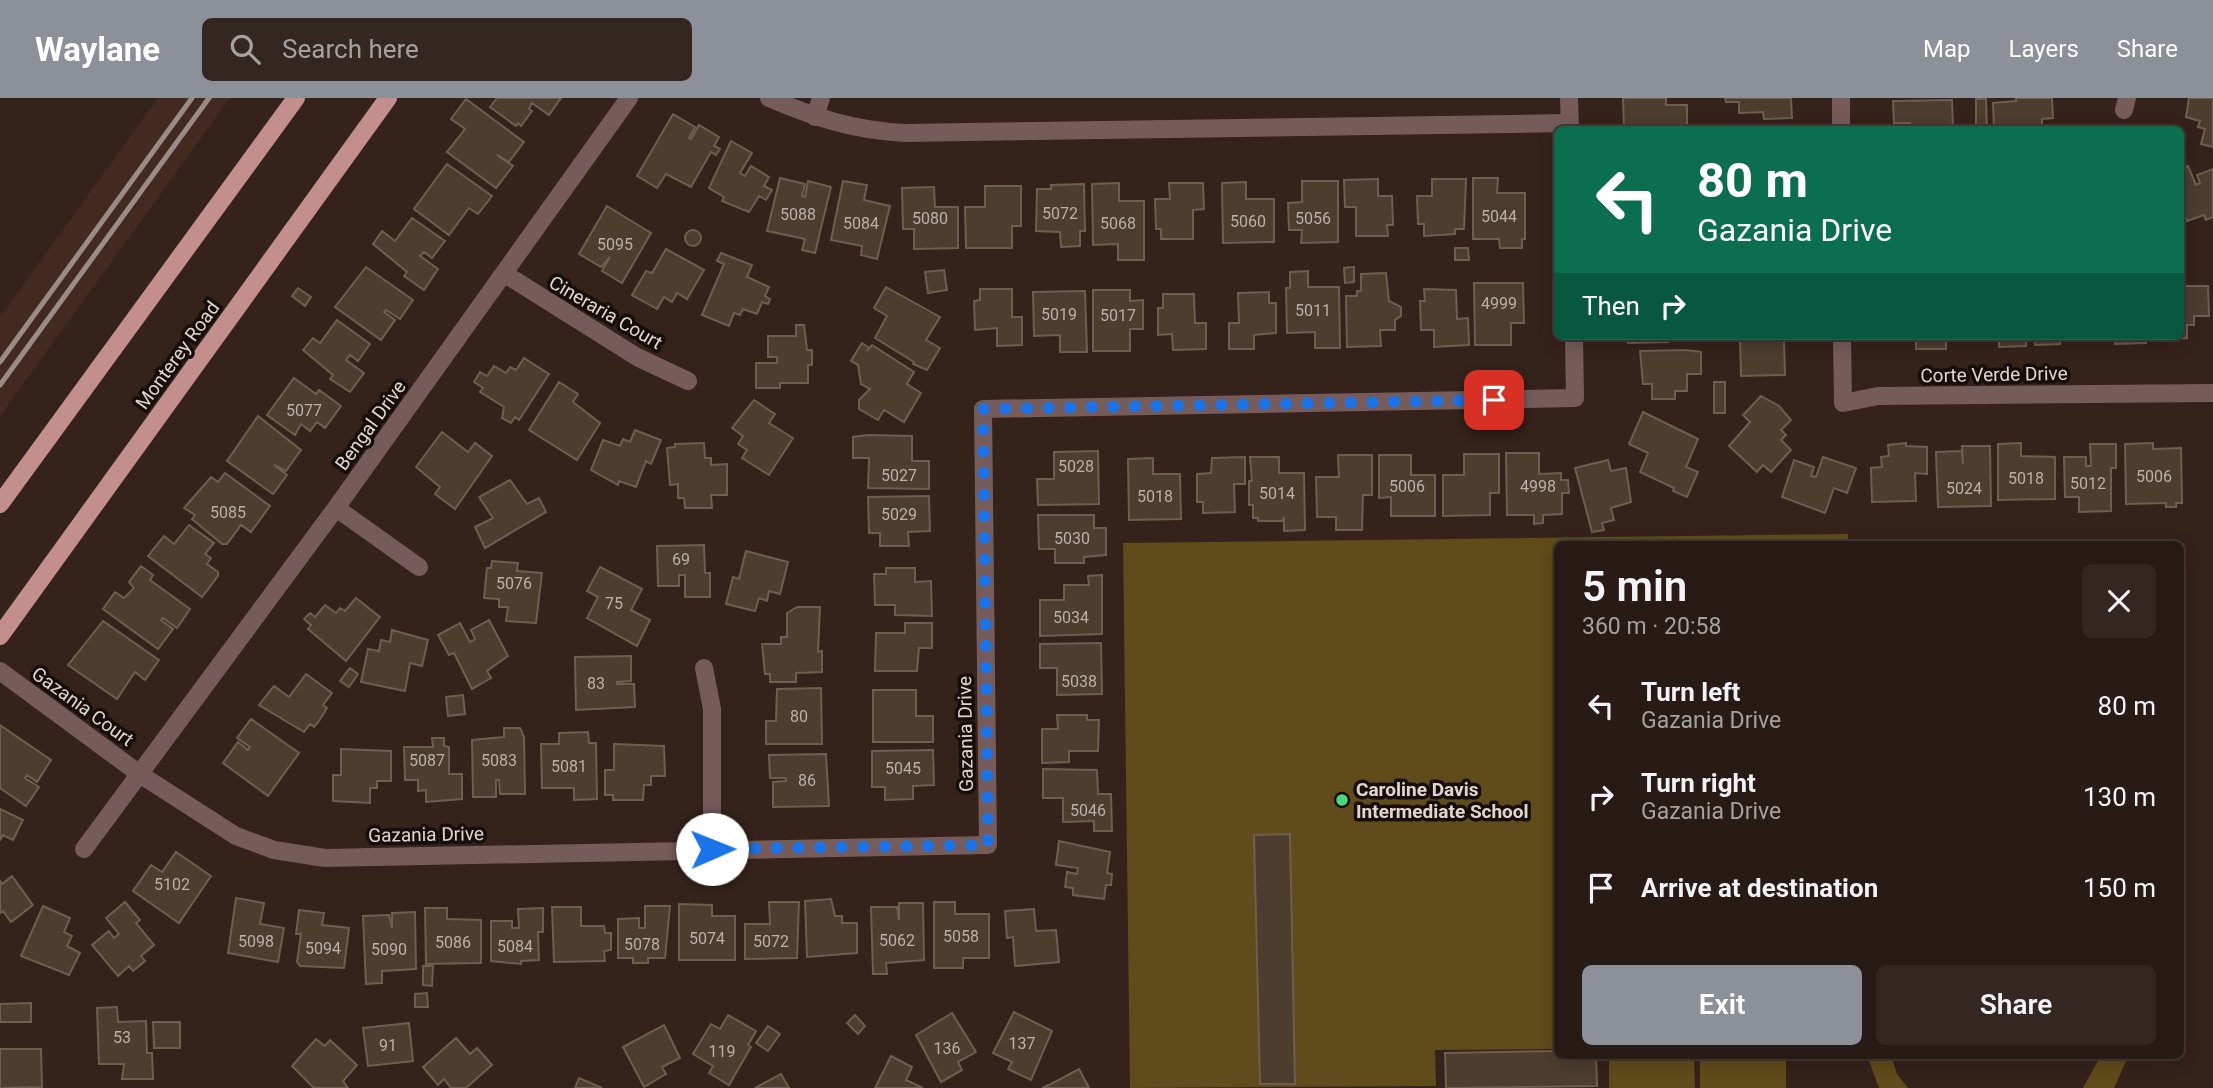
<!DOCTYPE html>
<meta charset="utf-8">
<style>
:root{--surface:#281a14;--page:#342722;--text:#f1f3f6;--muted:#a5a1a0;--line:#443834;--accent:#8c9099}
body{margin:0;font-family:Roboto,sans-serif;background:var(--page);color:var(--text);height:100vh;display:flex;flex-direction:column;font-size:26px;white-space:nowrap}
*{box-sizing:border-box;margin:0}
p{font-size:23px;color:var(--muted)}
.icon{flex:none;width:38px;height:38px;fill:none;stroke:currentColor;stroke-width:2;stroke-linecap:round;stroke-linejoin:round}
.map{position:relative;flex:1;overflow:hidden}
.panel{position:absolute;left:1554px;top:443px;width:630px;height:518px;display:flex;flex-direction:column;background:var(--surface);border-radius:10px;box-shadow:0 4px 18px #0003,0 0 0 2px var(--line)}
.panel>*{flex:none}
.hud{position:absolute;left:1554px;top:28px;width:630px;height:214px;border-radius:10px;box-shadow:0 4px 18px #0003,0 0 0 2px var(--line);background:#0b6e4f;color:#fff;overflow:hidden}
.pin{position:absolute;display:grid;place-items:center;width:60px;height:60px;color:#fff;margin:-30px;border-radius:14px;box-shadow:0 4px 10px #0006}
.me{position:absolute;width:77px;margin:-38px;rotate:89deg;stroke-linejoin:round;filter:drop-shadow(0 0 5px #0008)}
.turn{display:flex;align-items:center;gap:24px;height:147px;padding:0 28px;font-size:32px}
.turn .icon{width:91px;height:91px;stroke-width:2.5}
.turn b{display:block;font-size:49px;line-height:60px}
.then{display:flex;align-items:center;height:66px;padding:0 28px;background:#0003;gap:14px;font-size:26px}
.round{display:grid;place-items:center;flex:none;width:74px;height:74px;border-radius:10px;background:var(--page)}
.head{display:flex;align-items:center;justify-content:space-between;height:119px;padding:0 28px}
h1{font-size:42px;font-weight:600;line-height:52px}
.cta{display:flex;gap:14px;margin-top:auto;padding:14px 28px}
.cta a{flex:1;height:80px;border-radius:10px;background:var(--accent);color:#fff;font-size:28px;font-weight:600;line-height:80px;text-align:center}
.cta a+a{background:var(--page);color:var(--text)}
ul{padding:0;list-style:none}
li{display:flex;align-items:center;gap:21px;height:91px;padding:0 28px}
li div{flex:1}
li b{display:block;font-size:26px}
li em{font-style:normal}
header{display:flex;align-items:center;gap:42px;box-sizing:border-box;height:98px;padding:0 35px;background:var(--accent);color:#fff}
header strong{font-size:33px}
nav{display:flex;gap:38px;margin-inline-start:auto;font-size:24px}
.search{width:490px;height:63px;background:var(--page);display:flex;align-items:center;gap:18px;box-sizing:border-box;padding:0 24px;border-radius:10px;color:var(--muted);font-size:26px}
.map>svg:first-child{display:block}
.built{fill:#422a20}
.green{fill:#604b1a}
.building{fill:#4c3d2f;stroke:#6f5e4f;stroke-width:2}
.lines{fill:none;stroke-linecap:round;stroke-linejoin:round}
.minor{stroke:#755c5b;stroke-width:18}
.primary{stroke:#c28f8d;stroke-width:18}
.rail{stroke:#9a8b85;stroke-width:5}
.route{stroke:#1a73e8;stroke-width:12;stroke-dasharray:0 21.6}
.poi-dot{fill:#49d778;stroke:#160e0b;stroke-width:2.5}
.labels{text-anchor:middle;stroke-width:7;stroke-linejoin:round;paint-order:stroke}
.number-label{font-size:16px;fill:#bcafa8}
.street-label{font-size:19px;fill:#e2d5d0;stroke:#160e0b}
.poi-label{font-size:19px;font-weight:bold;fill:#e2d5d0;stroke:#160e0b;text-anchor:start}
</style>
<header>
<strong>Waylane</strong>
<div class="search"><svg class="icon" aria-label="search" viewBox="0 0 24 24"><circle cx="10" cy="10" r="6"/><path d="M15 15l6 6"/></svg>Search here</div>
<nav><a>Map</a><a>Layers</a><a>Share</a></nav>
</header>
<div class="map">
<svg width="2213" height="990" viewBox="0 0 2213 990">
<rect width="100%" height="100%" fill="#35221b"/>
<!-- built -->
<path class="built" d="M158 0H230L0 318V219Z"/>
<!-- green -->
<path class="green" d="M1848 436V446H1558L1557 951 1435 952 1436 988 1130 990 1123 445Z
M1867 957H1891L1897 976 1908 990H1879Z
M2101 957H2129L2114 990H2083Z
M1786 959V990H1700V961Z
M1694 960 1695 990H1609V961Z"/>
<!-- building -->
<path class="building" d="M497 0H561L549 17 532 5 529 11 532 13 521 28 518 25 516 28 490 9Z
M1623 0H1666V7H1687V32L1624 30Z
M1725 0H1791L1792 20 1764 21 1763 14 1739 15V4H1726Z
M2016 0H2052L2053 20 2042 21V32H1994L1993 5 2016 3Z
M2189 0H2213V49L2201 46 2205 31 2198 29 2200 23 2186 19Z
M466 1 524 44 509 64 497 57 513 68 496 90 447 54 465 31 451 21Z
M1976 1H1986L1987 32H1976Z
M1952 2 1953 32H1897V28H1911L1910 25H1894L1893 3Z
M673 16 695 29 689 40 691 41 699 27 719 39 714 48 720 51 716 57 711 54 691 89 666 76 657 90 637 78Z
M731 43 752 55 740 75 745 78 751 68 769 79 764 88 772 92 766 102 759 98 749 114 722 103 724 99 709 90Z
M447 66 492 98 478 116 469 110 449 137 414 111Z
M2188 68 2196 87 2200 85 2197 77 2213 71V119L2206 122 2204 117 2187 123 2180 106V71Z
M780 80 805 86 802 98 805 99 808 83 831 89 815 155 802 152 805 141 767 133Z
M1473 80H1498L1497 95H1525V141H1522V150H1500L1499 141H1473Z
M1378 81V98H1392L1393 127H1387L1388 138H1356V109H1345L1344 82Z
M1432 81H1466L1464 131H1455V136L1424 138V126H1418L1417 98H1432Z
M843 83 867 87 864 102 890 108 877 161 861 157 862 148 831 142Z
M1302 83H1338V144L1301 145 1302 132H1289L1288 105 1302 104Z
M1246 84V101H1274V144L1223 145 1222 85Z
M1119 85V103H1144V162H1118V146L1093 147 1092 86Z
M1169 85H1203L1204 111 1193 112V141H1161V131H1156L1155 101H1170Z
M1084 86 1085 133H1080V148L1061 149 1060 134 1036 133 1037 91H1051V87Z
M985 88H1021V128H1012V150H966L965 109H985Z
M934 89 935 109H958V150L914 151V131H903L902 90Z
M607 108 651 135 622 185 602 173 610 159 601 169 579 156Z
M412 120 445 143 432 160 424 154 420 158 438 171 424 192 404 178 407 174 373 146 382 133 395 143Z
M685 140a8 8 0 1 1 16 0a8 8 0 1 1-16 0Z
M1455 150H1468L1469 162H1455Z
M666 151 704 172 687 201 677 195 672 204 664 199 657 211 632 197 646 173 652 175Z
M721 155 752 167 747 179 769 189 765 198 770 201 768 206 762 204 757 216 743 211 740 217 734 215 729 228 702 217 724 166 717 163Z
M366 169 413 202 400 221 386 212 384 214 395 222 381 242 335 209Z
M1354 169V184L1345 185 1344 170Z
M944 172 947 192 928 195 925 174Z
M2180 172H2184V188H2208L2209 218H2194V227H2187V240L2157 242V238H2180Z
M1308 173V189H1339L1340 250H1315V234L1287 235 1286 190H1290V174Z
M1386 175 1389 203 1401 209V218L1395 222V232H1380L1381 248 1347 249 1346 198H1357V193H1361V176Z
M1474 185H1523L1524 225H1511V247H1475Z
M886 189 940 219 926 242 940 250 927 272 913 266 914 264 875 240 887 218 874 210Z
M298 190 311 199 305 208 292 198Z
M980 191H1012V219H1022V247L997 248V230L975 232 974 203 980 202Z
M1424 191 1456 192 1457 221 1468 220 1469 247 1434 249V232H1421L1420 203H1425Z
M1093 192H1130V203L1143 202V231H1130V253H1093Z
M1085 193 1087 254H1060V237L1034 238 1033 194Z
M1269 194V205H1276V235L1254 237V251H1229V225H1239L1238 195Z
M1163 196H1194L1195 225H1206V251L1173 252 1172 236 1158 237V210H1163Z
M337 222 370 246 358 263 350 257 346 262 364 275 350 294 330 281 333 277 303 252 313 240 320 245Z
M796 227H804L807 252H812V267H808V285H780V290H756V265H777V259H768V238H796Z
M1628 238H1668V244L1628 245Z
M1729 238H1797V243H1784L1785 277 1741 278 1740 241 1729 242Z
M1916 238H1946V251H1916Z
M1989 238H2026V248L1999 249V238Z
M2034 238H2060V246L2035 247Z
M2115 238H2152V242H2146V245L2115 246Z
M862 245 869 250 867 253 872 247 914 274 907 286 921 295 904 324 884 312 878 322 859 311V302L870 291 861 286 858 267 851 263Z
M1686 252 1701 254V276H1687V293H1675V301H1652V286H1643L1640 253Z
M524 260 549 276 519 322 515 319 511 325 502 320 504 309 480 294 483 290 474 284 480 274 487 278 494 268 506 275 510 269 516 272Z
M294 280 316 296 319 292 341 308 325 330 317 324 310 333 301 326 295 337 267 317Z
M559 284 578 296 573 304 600 325 577 362 529 332Z
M1714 284H1725V315H1714Z
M1761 298 1779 308 1791 322 1781 332 1786 337 1781 342 1791 352 1771 374 1763 367 1757 374 1729 348 1750 324 1743 317Z
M754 302 775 316 769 325 793 340 769 377 742 360 747 352 738 346 743 338 732 330Z
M1643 314 1698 341 1686 369 1698 374 1687 399 1673 393 1674 390 1640 374 1648 355 1629 346Z
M258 318 301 352 286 373 274 367 287 377 273 396 227 363Z
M635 332 661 342 651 366 646 363 636 389 619 383 618 387 591 372 603 342 620 348 623 341 630 344Z
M442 334 468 354 475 345 492 358 455 411 435 396 440 389 416 369Z
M868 337 912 338V363H929V391L868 390 869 360H853V339Z
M704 345 705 360H711V367L727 366V397H711L712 410H685L684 400H678V386L670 387 667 350 675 349V346Z
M1906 345V348L1927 349V376L1915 375 1916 403 1872 404 1871 370 1882 369 1881 359 1889 358 1888 347Z
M2021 345V358L2055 359V401L1998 402V346Z
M2153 345V351L2181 350 2182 405H2176V409H2166V405L2126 406 2125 346Z
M2090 346H2116V370H2111V413L2079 414V399H2065L2064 359H2086V368H2091Z
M1962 348H1990L1991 408 1938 409 1936 354 1962 353 1963 366Z
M1098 353 1099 406 1038 407 1037 381H1054V354Z
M1506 355H1539V376L1561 375V382H1568L1569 395H1562V416L1543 417V425L1534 426V417H1507Z
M1464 356H1499V395H1490V417L1443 418V377H1464Z
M1338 357H1372V397H1363L1362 432H1336V419H1317L1316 379H1339Z
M1379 357H1411V377H1435V418H1391V399L1379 400Z
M1245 359V386H1234L1235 414 1203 415V404H1197V376L1211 375 1212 360Z
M1250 359H1279V375H1304L1305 432 1284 433V419L1282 423H1258V420H1253V407H1249V383H1252Z
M1823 359 1856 370 1847 395 1834 390 1825 415 1782 399 1794 362 1814 369 1811 378 1816 379Z
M1153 360V376H1180L1181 421 1129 422 1128 361Z
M1608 362 1611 373 1626 370 1631 404 1611 410 1614 422 1602 425 1604 432 1592 434 1575 370Z
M225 375 270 408 251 434 241 427 227 446H222L192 421 195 417 184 410 211 379 218 384Z
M510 382 527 406 539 400 546 414 485 450 475 429 493 420 479 399Z
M929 398 930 433 908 434 909 448H880V435H869L868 399Z
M1038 417H1094V430H1106V457L1084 459V465H1055V451H1039Z
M189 427 214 445 205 456 211 460 207 466 218 474V478L202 499 148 458 164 438 174 446Z
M704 447 705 475H710V499H685V477H679V488H658L657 448Z
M746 453 788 464 780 496 769 493 767 503 759 500 755 513 726 506 733 479 739 481Z
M492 463 518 465 517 473 542 475 536 525 506 523 508 509H499V501L484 500 487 470H491Z
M141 468 153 477 150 482 190 511 177 530 163 520 161 522 173 531 158 551 103 511 115 494 124 500 134 490 129 484Z
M600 469 642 491 631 512 650 522 637 548 587 520 598 499 587 493Z
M886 470H915V484L931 483 932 518 895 517V507H875L874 476H886Z
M1102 477V536L1040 538V502H1064V487H1089L1088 478Z
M356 500 380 519 346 563 308 531 311 527 304 521 310 515 315 519 325 507 336 515 340 510 345 513Z
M797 509H820L818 554 822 553V574L796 575V584H770V576H765L762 546H781V539H787V515Z
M489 522 508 558 487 573 491 580 472 591 454 555 449 557 438 537 460 525 470 544 475 541 471 532Z
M103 523 159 562 145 582 135 574 117 601 68 567Z
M905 525H932V550H919L917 573H875L876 535H905Z
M392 532 428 542 422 568 410 565 405 593 361 584 368 551 379 553 381 542 390 544Z
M1101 545 1102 596 1057 597V570H1040V546Z
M631 558V583L617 584V586H634L635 609 576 612 575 559Z
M350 570 358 576 349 589 340 583Z
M306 576 332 595 323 607 327 610 319 623 314 629 310 626 304 634 259 607 274 588 289 599Z
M821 590 822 646H766V623H776L777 591Z
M873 592H916V618H933V644H873Z
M463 597 465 616 448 618 446 599Z
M1057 617H1087V622H1099L1098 653H1069V664L1042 665V631H1058Z
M251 621 299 655 268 698 223 665 238 644 248 652 250 649 237 640Z
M0 627 51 662 37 684 27 677 25 680 39 689 26 708 0 690Z
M504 630H520L524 639 525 696H500L499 682H496V699H473L472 642 504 639Z
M588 634 589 645H596L597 701 574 702V690H542L541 646H559V635Z
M432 640H444V648L449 649V676H462V701L426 704V692L418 693V682H405L404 649H433Z
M614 646 664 648 665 678H651V687H644L643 702H613V697H605V672H614Z
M341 651 391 653V683H377V690H370V705L333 703V677H341Z
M933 652 934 687 913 688V701L885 702V689H872V653Z
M826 656 829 708 773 709V684L786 683V680H770L769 657Z
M1043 671 1097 672 1098 696H1111L1112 733H1094V723L1063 724V700H1043Z
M0 711 23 722 13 742 3 737 0 742Z
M1290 736 1295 986H1260L1254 737Z
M1059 743 1110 754 1107 775 1112 776 1111 787H1106L1104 801 1073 797V790L1065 789 1067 774 1077 776 1078 770 1056 767Z
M2180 746 2185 920H2180Z
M176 754 211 778 179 825 133 793 151 767 162 774Z
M12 778 33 807 11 824 3 813 0 815V783L2 786Z
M236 800 264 805 260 826 284 830 278 864 228 855Z
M831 801 835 818H842V825H857V855L807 859 805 803Z
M125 804 140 822 136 825 154 847 141 858 145 863 133 873 129 868 118 878 92 847 109 833 114 840 119 836 106 820Z
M769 804H799L797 860 745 861V826H770Z
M934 804H955V816H989V860H963V870H934Z
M899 805H923L924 862 886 865 887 876H873L871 809H897L899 822Z
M679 806 712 807V818H735V862H679Z
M43 808 70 820 64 834 72 838 67 848 80 855 69 877 21 858Z
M645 808H670L665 860H648V865H633V860H618V821L639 820V830H645Z
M552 809H581V828H604L605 835H611V852L604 853 605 863 554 864Z
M425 810H447V821L481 822V865L426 866Z
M543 810V834H538L539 862 521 863V866L491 863V823H512V830H519L518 811Z
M1034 811 1036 833 1056 832 1059 864 1015 868 1013 839 1007 840 1005 813Z
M299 812 324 815 322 827 349 830 344 870 300 868 297 864 301 836H296Z
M415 814 416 871 382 873V885L366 886 363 818 389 817 392 830V815Z
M423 868H433L432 888 423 887Z
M427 895 428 909H415V896Z
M31 905V924H0V906Z
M117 909 118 924 146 923 147 955H152L153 981H122L124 966H99L97 910Z
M1014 914 1052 933 1031 982 1008 971 1012 964 993 955Z
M952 915 976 954 958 964 962 972 941 984 916 937Z
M728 917 756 933 748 947 751 949 729 987 709 975 713 968 693 956 711 926 720 931Z
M855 917 865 928 858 936 847 925Z
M153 924H180V950H154Z
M409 925 413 963 368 968 363 930Z
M664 927 680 960 662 969 666 976 644 989 623 949Z
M768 928 780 936 768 953 756 945Z
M456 940 470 956 477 950 492 967 466 990H451L444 981 438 987 423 969Z
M316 941 325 948 330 942 357 967 343 983 348 990H314L292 968Z
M0 951H41L42 989 0 990Z
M1558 953V957H1596L1597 988 1446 990 1445 955Z
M891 958 912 969 906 982 923 990H875Z
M1079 971 1089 990H1042L1051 986Z
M781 976 789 990H755Z
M579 980 602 990H575Z"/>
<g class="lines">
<!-- minor -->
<path class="minor" d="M769 0C816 20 853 32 904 35L1569 25
M1569 0 1570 32
M1841 0V32
M2124 12 2127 0
M815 19 821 0
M505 176 637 259 688 283
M1842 238 1843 305 1878 298 2213 295
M336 410 419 469
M704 570 712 611V751
M0 573 141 677 236 738 274 752 325 760 988 747 983 311 1575 300 1574 238
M84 751 336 410 629 0"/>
<!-- primary -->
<path class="primary" d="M0 406 296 0
M0 538 388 0"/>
<!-- rail -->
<path class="rail" d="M0 264 192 0
M0 287 209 0"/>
</g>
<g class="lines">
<!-- route -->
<path class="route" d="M712 751 988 747 983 311 1494 302"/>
</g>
<!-- markers -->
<circle class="poi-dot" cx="1342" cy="702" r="7"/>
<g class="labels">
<!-- number labels -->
<g class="number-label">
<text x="1060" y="121">5072</text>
<text x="798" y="122">5088</text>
<text x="1499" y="124">5044</text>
<text x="930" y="126">5080</text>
<text x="1313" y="126">5056</text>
<text x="1248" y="129">5060</text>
<text x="861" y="131">5084</text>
<text x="1118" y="131">5068</text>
<text x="615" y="152">5095</text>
<text x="1499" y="211">4999</text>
<text x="1313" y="218">5011</text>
<text x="1059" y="222">5019</text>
<text x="1118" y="223">5017</text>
<text x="304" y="318">5077</text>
<text x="1076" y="374">5028</text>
<text x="899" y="383">5027</text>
<text x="2154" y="384">5006</text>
<text x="2026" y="386">5018</text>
<text x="2088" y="391">5012</text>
<text x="1407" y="394">5006</text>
<text x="1538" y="394">4998</text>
<text x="1964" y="396">5024</text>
<text x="1277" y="401">5014</text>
<text x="1155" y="404">5018</text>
<text x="228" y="420">5085</text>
<text x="899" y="422">5029</text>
<text x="1072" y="446">5030</text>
<text x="681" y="467">69</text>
<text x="514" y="491">5076</text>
<text x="614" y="511">75</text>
<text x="1071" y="525">5034</text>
<text x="1079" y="589">5038</text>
<text x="596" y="591">83</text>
<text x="799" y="624">80</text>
<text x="427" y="668">5087</text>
<text x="499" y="668">5083</text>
<text x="569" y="674">5081</text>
<text x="903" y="676">5045</text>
<text x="807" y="688">86</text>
<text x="1088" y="718">5046</text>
<text x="172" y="792">5102</text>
<text x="961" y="844">5058</text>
<text x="707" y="846">5074</text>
<text x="897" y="848">5062</text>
<text x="256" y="849">5098</text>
<text x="771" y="849">5072</text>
<text x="453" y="850">5086</text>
<text x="642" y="852">5078</text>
<text x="515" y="854">5084</text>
<text x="323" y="856">5094</text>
<text x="389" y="857">5090</text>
<text x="122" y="945">53</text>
<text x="1022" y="951">137</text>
<text x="388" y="953">91</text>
<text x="947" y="956">136</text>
<text x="722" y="959">119</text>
</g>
<!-- street labels -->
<g class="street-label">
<text transform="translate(606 214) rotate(30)" y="7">Cineraria Court</text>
<text transform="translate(177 257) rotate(-54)" y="7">Monterey Road</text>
<text transform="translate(1994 276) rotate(-1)" y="7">Corte Verde Drive</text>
<text transform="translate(370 327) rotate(-54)" y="7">Bengal Drive</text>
<text transform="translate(83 608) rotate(36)" y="7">Gazania Court</text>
<text transform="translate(965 636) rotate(-91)" y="7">Gazania Drive</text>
<text transform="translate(426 736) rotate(-1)" y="7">Gazania Drive</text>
</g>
<!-- poi labels -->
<g class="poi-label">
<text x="1356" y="698">Caroline Davis<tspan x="1356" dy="22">Intermediate School</tspan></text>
</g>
</g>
</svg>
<div class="pin" style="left:1494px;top:302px;background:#d93025"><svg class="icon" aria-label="arrive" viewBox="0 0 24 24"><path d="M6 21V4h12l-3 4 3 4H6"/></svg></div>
<svg class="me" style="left:712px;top:751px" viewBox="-20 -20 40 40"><circle r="19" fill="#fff"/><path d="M0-13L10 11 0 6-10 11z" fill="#1a73e8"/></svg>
<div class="hud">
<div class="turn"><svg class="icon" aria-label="left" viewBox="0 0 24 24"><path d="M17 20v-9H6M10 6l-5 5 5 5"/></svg><div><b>80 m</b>Gazania Drive</div></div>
<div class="then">Then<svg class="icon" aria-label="right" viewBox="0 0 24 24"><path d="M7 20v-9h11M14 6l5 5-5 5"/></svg></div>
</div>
<section class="panel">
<div class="head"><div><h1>5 min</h1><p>360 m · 20:58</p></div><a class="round"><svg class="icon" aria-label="close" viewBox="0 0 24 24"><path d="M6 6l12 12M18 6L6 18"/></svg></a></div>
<ul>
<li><svg class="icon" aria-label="left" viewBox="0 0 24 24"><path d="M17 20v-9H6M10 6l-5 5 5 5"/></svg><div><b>Turn left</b><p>Gazania Drive</p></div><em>80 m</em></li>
<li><svg class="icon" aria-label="right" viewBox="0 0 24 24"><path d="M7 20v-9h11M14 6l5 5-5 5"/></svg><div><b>Turn right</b><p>Gazania Drive</p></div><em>130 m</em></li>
<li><svg class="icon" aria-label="arrive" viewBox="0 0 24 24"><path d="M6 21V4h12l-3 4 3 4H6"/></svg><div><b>Arrive at destination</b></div><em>150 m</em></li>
</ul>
<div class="cta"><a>Exit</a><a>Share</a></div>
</section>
</div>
